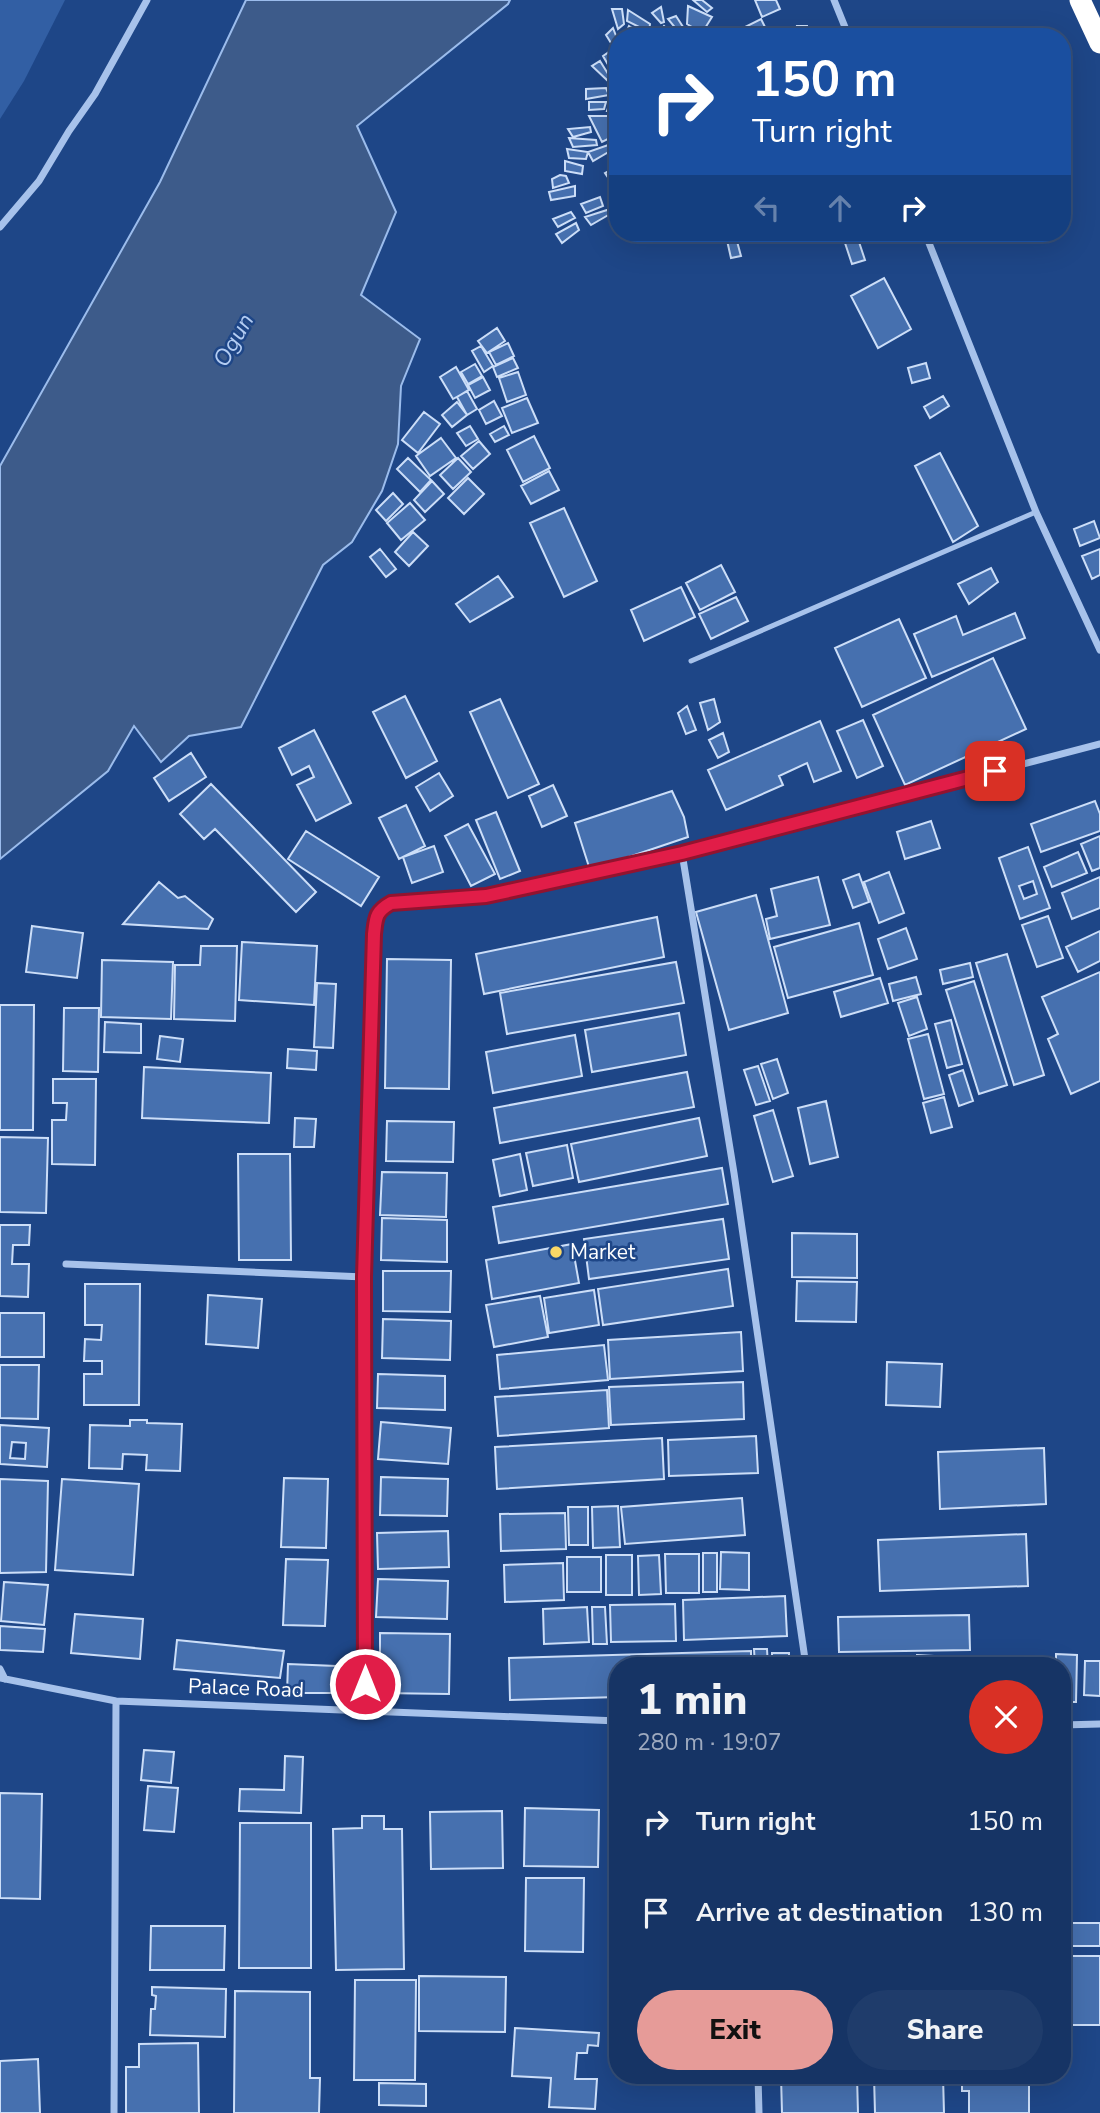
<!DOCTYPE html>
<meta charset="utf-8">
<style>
:root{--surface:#163465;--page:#1f3c6b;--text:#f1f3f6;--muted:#9eaabf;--line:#354f79;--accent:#e69b98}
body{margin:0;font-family:"Nunito Sans",sans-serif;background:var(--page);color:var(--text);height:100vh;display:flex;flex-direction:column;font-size:26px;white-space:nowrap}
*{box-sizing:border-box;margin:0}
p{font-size:23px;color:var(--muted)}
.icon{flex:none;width:38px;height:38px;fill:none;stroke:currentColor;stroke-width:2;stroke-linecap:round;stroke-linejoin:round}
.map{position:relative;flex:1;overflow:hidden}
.panel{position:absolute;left:609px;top:1657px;width:462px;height:427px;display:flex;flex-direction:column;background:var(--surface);border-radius:28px;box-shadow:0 7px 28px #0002,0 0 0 2px var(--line)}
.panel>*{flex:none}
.guide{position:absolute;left:609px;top:28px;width:462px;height:214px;border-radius:28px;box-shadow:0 7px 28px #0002,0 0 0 2px var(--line);background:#1a4fa0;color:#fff;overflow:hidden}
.pin{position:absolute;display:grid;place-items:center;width:60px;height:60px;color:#fff;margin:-30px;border-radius:14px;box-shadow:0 4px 10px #0006}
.me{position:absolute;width:77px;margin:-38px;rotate:0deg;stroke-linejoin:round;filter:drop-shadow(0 0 5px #0008)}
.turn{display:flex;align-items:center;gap:24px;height:147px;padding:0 28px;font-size:32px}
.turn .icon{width:91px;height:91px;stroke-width:2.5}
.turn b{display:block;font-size:49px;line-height:60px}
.lanes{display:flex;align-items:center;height:66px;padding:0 28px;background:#0003;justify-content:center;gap:35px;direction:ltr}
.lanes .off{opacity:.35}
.round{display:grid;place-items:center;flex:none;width:74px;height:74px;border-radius:37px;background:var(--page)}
.head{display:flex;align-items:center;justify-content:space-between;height:119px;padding:0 28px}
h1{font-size:42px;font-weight:800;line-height:52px}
.cta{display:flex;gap:14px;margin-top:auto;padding:14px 28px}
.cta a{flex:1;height:80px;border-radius:42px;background:var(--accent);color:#111;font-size:28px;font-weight:800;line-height:80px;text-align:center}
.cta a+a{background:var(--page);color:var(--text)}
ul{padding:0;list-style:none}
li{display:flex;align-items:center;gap:21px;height:91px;padding:0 28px}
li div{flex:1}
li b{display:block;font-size:26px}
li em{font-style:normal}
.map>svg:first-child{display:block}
.green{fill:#325fa4}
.water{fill:#3d5b8a;stroke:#9bbcec;stroke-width:2}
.building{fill:#4670af;stroke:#ccdef8;stroke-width:2;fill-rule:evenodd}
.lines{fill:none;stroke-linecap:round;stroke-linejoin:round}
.service{stroke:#a7c2eb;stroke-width:5}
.minor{stroke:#a7c2eb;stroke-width:7}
.motorway{stroke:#fff;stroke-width:21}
.route-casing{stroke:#92132f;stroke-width:18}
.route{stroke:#e11d48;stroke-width:12}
.poi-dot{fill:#fad766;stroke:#1e4687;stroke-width:2.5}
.labels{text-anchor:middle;stroke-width:5;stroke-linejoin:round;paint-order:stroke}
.poi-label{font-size:21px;fill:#fff;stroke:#1e4687;text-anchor:start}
.street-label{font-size:21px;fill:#fff;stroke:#1e4687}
.water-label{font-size:23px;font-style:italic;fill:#b3ccf2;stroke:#1e4687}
</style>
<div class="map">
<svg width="1100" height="2113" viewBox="0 0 1100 2113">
<rect width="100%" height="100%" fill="#1e4687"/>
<!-- green -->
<path class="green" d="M0 0H65L24 81 0 119Z"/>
<!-- water -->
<path class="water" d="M246 0H510L508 4 357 126 396 212 361 295 420 339 401 386 398 444 382 491 352 542 323 565 241 727 189 736 161 762 134 726 108 771 0 859V466L160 182Z"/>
<!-- building -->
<path class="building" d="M693 0H702L712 8 707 12Z
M755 0H776L780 9 762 17Z
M688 6 712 17 702 33 687 24Z
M661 7 664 22 661 23 652 13Z
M612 9H622L624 24 618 29Z
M628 10 650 24 649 32 627 21Z
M676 16 685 30 681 35 668 19Z
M761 19 770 37H737L735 32Z
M629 26 647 36V37H633L626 33Z
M664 26 676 37H666L659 32Z
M797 26H807L808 37H798Z
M613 28 618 41 616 51 606 35Z
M609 52 618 66V73L614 75 603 56Z
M600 61 610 77 608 81 592 66Z
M606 88 609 95 586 99V89Z
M589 102H606L604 109 589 110Z
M610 102 618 103V111H607Z
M589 116H615L618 134 602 142Z
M590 127 591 132 573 137 568 129Z
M569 138 596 140 597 145 573 147Z
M614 143 617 147 593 161 588 152Z
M567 149 588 152 586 159 569 158Z
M565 161 583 166 582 174 565 171Z
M618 166V174L609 179 605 173Z
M560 175 566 176 569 183 553 188 552 179Z
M575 186V196L551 200 549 192Z
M600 197 603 206 586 213 581 204Z
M607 210 610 214 591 225 585 217Z
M571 212 575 218 558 227 553 219Z
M576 223 579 230 562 243 556 234Z
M735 234 741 256 731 258 726 236Z
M857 236 865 260 852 264 844 240Z
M884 278 911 329 878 348 851 296Z
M497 328 505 341 487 353 478 341Z
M508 343 514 356 496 365 489 352Z
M481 346 493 366 484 372 472 351Z
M513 358 518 368 497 377 493 367Z
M926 363 930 378 912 383 908 368Z
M475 364 482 376 468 384 461 372Z
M456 367 469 390 453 399 440 377Z
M518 372 526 395 507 402 499 378Z
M483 377 490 390 475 398 468 385Z
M467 391 477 409 467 415 457 397Z
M943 396 949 406 930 418 924 407Z
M527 398 538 423 512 433 502 408Z
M494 401 502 416 486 424 479 410Z
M457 402 467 415 452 427 442 415Z
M424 412 440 424 418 453 402 440Z
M470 426 478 439 466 446 457 433Z
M504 426 509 435 495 442 490 434Z
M534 436 550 468 523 482 507 450Z
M441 438 456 458 430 476 416 456Z
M479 441 490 454 473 469 461 456Z
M940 453 978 526 953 542 915 466Z
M408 458 431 480 420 492 397 469Z
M458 458 471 472 453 489 440 475Z
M549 471 559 490 531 504 521 486Z
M468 478 484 494 464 514 448 498Z
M432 481 444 494 425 512 414 500Z
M393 493 403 504 386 521 376 510Z
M410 503 425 520 401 540 387 523Z
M564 508 597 581 564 597 530 523Z
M1094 521 1100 538 1080 546 1074 529Z
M413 532 428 546 409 566 395 552Z
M380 549 396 569 386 577 370 557Z
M1100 549V575L1092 579 1082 556Z
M721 565 735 592 700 610 686 583Z
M991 568 998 582 969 604 958 584Z
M498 576 513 597 470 622 456 604Z
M681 587 695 617 644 641 631 610Z
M736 597 748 621 711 639 699 614Z
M1015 613 1025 638 932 677 914 634 956 616 963 635Z
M899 619 926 678 862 707 835 648Z
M993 658 1026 729 905 785 873 715Z
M405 696 437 761 406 778 373 712Z
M500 699 539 784 508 798 470 712Z
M714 699 720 722 708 730 700 703Z
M687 706 696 730 686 734 678 713Z
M863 720 883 766 857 778 837 731Z
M820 721 841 771 814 782 807 763 779 776 783 785 726 810 708 770Z
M314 730 351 803 316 821 297 785 314 777 309 766 292 775 279 748Z
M723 733 729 752 718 758 709 740Z
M191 753 206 777 169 801 154 778Z
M439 773 453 796 430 811 416 787Z
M211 784 316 892 296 912 215 829 204 839 180 814Z
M553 785 567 816 542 827 529 796Z
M672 791 684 817 688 837 590 870 575 823Z
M1095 801 1100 814V831L1041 852 1031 824Z
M406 805 425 846 399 859 379 818Z
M496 812 520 871 500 879 476 820Z
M931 821 940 848 905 859 897 832Z
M468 824 495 874 471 886 445 836Z
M306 831 379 877 361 906 288 859Z
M1100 836V868L1092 871 1081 844Z
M434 846 443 872 412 883 403 857Z
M1028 847 1050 908 1020 919 999 858ZM1033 881 1037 894 1024 899 1019 886Z
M1078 852 1087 873 1052 887 1044 867Z
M889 872 904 913 879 923 864 882Z
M859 874 869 902 853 908 843 880Z
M818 877 830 925 770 939 766 919 777 916 771 889Z
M1100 877V908L1072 919 1062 893Z
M159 882 178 898 185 896 213 919 208 929 123 924Z
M756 895 788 1013 729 1030 696 912Z
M1048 916 1063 958 1037 967 1022 925Z
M657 917 664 957 484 994 476 954Z
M859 923 873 975 788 998 774 947Z
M32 926 83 933 77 978 26 972Z
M906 928 917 959 888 969 878 939Z
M1100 931V961L1078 972 1066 947Z
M242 942 317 946 314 1005 239 1000Z
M201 946H237L235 1021 174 1019 175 965H200Z
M1007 954 1044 1075 1014 1085 976 963Z
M387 959 451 960 449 1089 385 1088Z
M102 960 173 962 171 1019 101 1017Z
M676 962 684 1003 507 1034 500 993Z
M970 963 973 977 943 984 940 970Z
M1100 972V1081L1071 1094 1048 1039 1058 1034 1042 997Z
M916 977 921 994 893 1001 889 984Z
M880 978 888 1003 841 1017 834 992Z
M974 981 1007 1085 979 1094 946 990Z
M317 983 336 984 333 1048 314 1047Z
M917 997 927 1029 909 1036 898 1003Z
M0 1005H34L33 1130H0Z
M64 1008H99L98 1072 63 1071Z
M679 1013 686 1055 592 1072 585 1030Z
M951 1020 962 1064 947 1068 935 1024Z
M105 1022 141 1024V1053L104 1052Z
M928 1034 944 1094 924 1099 908 1039Z
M575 1035 582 1076 493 1093 486 1052Z
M160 1036 183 1039 180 1062 157 1059Z
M288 1049 317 1051 316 1070 287 1068Z
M777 1059 788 1093 773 1099 761 1064Z
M758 1066 770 1101 756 1105 744 1070Z
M144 1067 271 1073 269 1123 142 1118Z
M963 1070 973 1101 959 1106 949 1075Z
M687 1072 694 1107 500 1143 494 1108Z
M53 1079H96L95 1165 52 1164V1120H66L67 1103H53Z
M944 1097 952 1127 931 1133 923 1103Z
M826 1101 838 1157 810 1164 798 1108Z
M773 1110 793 1176 773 1182 754 1116Z
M295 1118 316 1119 314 1147H294Z
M699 1118 707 1156 579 1182 571 1144Z
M387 1121 454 1122 453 1162 386 1161Z
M0 1137 48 1138 46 1213 0 1212Z
M567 1145 573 1178 533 1186 526 1153Z
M238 1154H290L291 1260H239Z
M520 1154 527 1190 500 1196 493 1160Z
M722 1168 728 1204 499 1243 493 1207Z
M382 1172 447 1173 446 1217 380 1215Z
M382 1218 447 1220V1262L381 1260Z
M723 1219 729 1259 589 1279 584 1239Z
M0 1225H30L29 1245H13L12 1264H29L28 1297 0 1296Z
M792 1233 857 1234V1278L792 1277Z
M572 1244 579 1283 492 1299 486 1260Z
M728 1269 733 1306 603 1325 598 1289Z
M383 1271H451L450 1312 383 1311Z
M797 1281 857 1282 856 1322 796 1321Z
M85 1284H140L139 1405H84V1374H102V1361H84L85 1339 101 1340 102 1325H85Z
M594 1290 599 1325 549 1333 544 1298Z
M208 1295 262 1299 258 1348 206 1344Z
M540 1296 548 1337 494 1347 486 1305Z
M0 1313H44V1357H0Z
M383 1319 451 1321 450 1360 382 1358Z
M741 1332 743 1371 610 1379 608 1340Z
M604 1345 608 1380 500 1389 497 1355Z
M887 1362 942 1364 940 1407 886 1405Z
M0 1365H39L38 1419 0 1418Z
M378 1374 445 1376V1410L377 1408Z
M743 1382 744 1419 611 1425 609 1387Z
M607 1390 609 1428 498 1436 495 1397Z
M130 1420H147V1423L182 1424 180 1471 146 1470 147 1455 123 1454 122 1469 89 1468 90 1425 130 1426Z
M381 1422 451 1428 448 1464 378 1459Z
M0 1425 49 1428 47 1467 0 1464ZM12 1442 26 1443 25 1459 10 1458Z
M756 1436 758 1473 669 1476 668 1440Z
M662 1438 664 1479 497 1489 495 1447Z
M1044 1448 1046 1504 940 1509 938 1452Z
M381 1477 448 1479 447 1516 380 1515Z
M284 1478 328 1479 326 1548 281 1547Z
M0 1479 48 1481 46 1572 0 1573Z
M62 1479 139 1484 133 1575 55 1570Z
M742 1498 745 1535 625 1544 621 1507Z
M618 1506 620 1547 593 1548 592 1507Z
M568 1507H588V1545H569Z
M565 1513 566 1549 501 1551 500 1514Z
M448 1531 449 1567 378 1569 377 1533Z
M1026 1534 1028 1586 880 1591 878 1540Z
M721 1552 749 1553V1590L720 1589Z
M703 1553H717V1592H703Z
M665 1554H699V1593H666Z
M606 1555H632V1595H606Z
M659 1555 661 1594 639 1595 638 1556Z
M567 1557H601V1592H567Z
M286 1559 328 1560 325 1626 283 1625Z
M563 1563 564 1600 505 1602 504 1565Z
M378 1579 448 1581 447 1619 376 1617Z
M4 1582 48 1585 44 1625 1 1621Z
M785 1596 787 1636 684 1640 683 1600Z
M675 1604 676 1641 611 1642 610 1605Z
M587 1607 589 1642 544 1644 543 1609Z
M592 1607H605L607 1644H593Z
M75 1614 143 1619 140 1659 71 1653Z
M969 1615 970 1650 839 1652 838 1617Z
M0 1626 45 1629 43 1652 0 1650Z
M380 1633 450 1634 449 1694 380 1693Z
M177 1640 284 1651 280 1678 174 1669Z
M754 1649H767L768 1666H755Z
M751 1651V1666H618V1697L510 1700 509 1658Z
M772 1653H789V1666H772Z
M1056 1654 1077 1655 1076 1702H1062V1666H1056Z
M917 1655 985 1659V1666H916Z
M1085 1661H1100V1696L1084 1695Z
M288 1664 336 1666V1693H287Z
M144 1750 174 1752 171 1783 141 1780Z
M285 1756 303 1757 301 1813 239 1811 240 1789 284 1790Z
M609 1766H618V1812H608Z
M148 1786 178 1788 174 1832 144 1830Z
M0 1793 42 1794 40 1899 0 1898Z
M1062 1795 1067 1796 1065 1923H1100V1946H1062Z
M525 1808 599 1810 598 1867 524 1866Z
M502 1811 503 1868 431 1869 430 1812Z
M362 1816H384V1829H402L404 1969 336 1970 333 1829 362 1828Z
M240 1823H311V1968H239Z
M526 1878H584L583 1952 525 1951Z
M151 1926H225L224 1970H150Z
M1062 1956H1100V2025H1072V2004H1062Z
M419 1976 506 1977 505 2032 419 2031Z
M355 1980H416L415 2080H354Z
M152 1987 226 1989 225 2037 150 2035 151 2009H155L156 1996 152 1995Z
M235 1991 310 1992V2078H320L319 2113H234Z
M515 2028 599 2033 598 2046 588 2045 587 2053H577L575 2079H597L595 2109 549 2107 551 2078 512 2076Z
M198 2043 199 2113H126V2067H139V2044Z
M38 2059 40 2113H0V2061Z
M781 2076H857L858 2113H782Z
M874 2076H943L944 2113H875Z
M962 2076H1029V2113H969V2091H962Z
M379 2083 426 2084V2106L379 2105Z"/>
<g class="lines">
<!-- service -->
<path class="service" d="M691 661 1036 512"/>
<!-- minor -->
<path class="minor" d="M834 0 849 37
M0 227 39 181 69 131 95 94 147 0
M925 233 1036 512 1100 650
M682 853 734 1173 806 1666
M66 1264 364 1277
M0 1669 5 1679
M0 1678 116 1701 618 1721
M365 1711 364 1277 375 934C376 918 375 912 391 903L486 896 682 853 1100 744
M1062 1725 1100 1724
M758 2076 759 2113
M114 2113 116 1701"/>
<!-- motorway -->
<path class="motorway" d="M1080 0 1100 43"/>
</g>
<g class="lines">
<!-- route casing -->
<g class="route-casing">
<path id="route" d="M365 1684 364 1277 374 934C376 918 375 912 391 903L486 896 682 853 995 771"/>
</g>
<!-- route -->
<use href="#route" class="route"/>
</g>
<!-- markers -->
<circle class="poi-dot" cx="556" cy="1252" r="7"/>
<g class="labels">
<!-- poi labels -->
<g class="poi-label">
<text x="570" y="1259">Market</text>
</g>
<!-- street labels -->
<g class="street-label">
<text transform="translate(246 1688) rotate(2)" y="7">Palace Road</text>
</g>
<!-- water labels -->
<g class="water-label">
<text transform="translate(233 340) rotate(-60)" y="8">Ogun</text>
</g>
</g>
</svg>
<div class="pin" style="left:995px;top:771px;background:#d93025"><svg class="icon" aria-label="arrive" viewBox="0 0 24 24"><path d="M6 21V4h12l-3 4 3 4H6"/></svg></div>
<svg class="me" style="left:365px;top:1684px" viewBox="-20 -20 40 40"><circle r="17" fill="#e11d48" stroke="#fff" stroke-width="3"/><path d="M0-11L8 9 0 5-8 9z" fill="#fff"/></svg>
<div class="guide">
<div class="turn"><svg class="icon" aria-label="right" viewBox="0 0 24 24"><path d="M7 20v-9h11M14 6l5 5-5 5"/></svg><div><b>150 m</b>Turn right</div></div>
<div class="lanes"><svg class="icon off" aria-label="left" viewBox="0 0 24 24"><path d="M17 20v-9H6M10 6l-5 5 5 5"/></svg><svg class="icon off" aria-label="ahead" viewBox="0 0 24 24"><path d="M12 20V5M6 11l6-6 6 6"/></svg><svg class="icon" aria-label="right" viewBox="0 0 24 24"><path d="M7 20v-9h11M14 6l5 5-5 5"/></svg></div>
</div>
<section class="panel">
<div class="head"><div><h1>1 min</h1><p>280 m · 19:07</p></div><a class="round" style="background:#d93025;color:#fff"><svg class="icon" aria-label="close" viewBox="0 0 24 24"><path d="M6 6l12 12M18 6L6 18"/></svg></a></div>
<ul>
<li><svg class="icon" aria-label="right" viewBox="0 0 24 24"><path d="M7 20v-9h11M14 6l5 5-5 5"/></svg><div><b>Turn right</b></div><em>150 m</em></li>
<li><svg class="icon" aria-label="arrive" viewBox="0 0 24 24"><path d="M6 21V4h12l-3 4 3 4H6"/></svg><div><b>Arrive at destination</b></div><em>130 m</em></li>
</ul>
<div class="cta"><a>Exit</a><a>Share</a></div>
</section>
</div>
